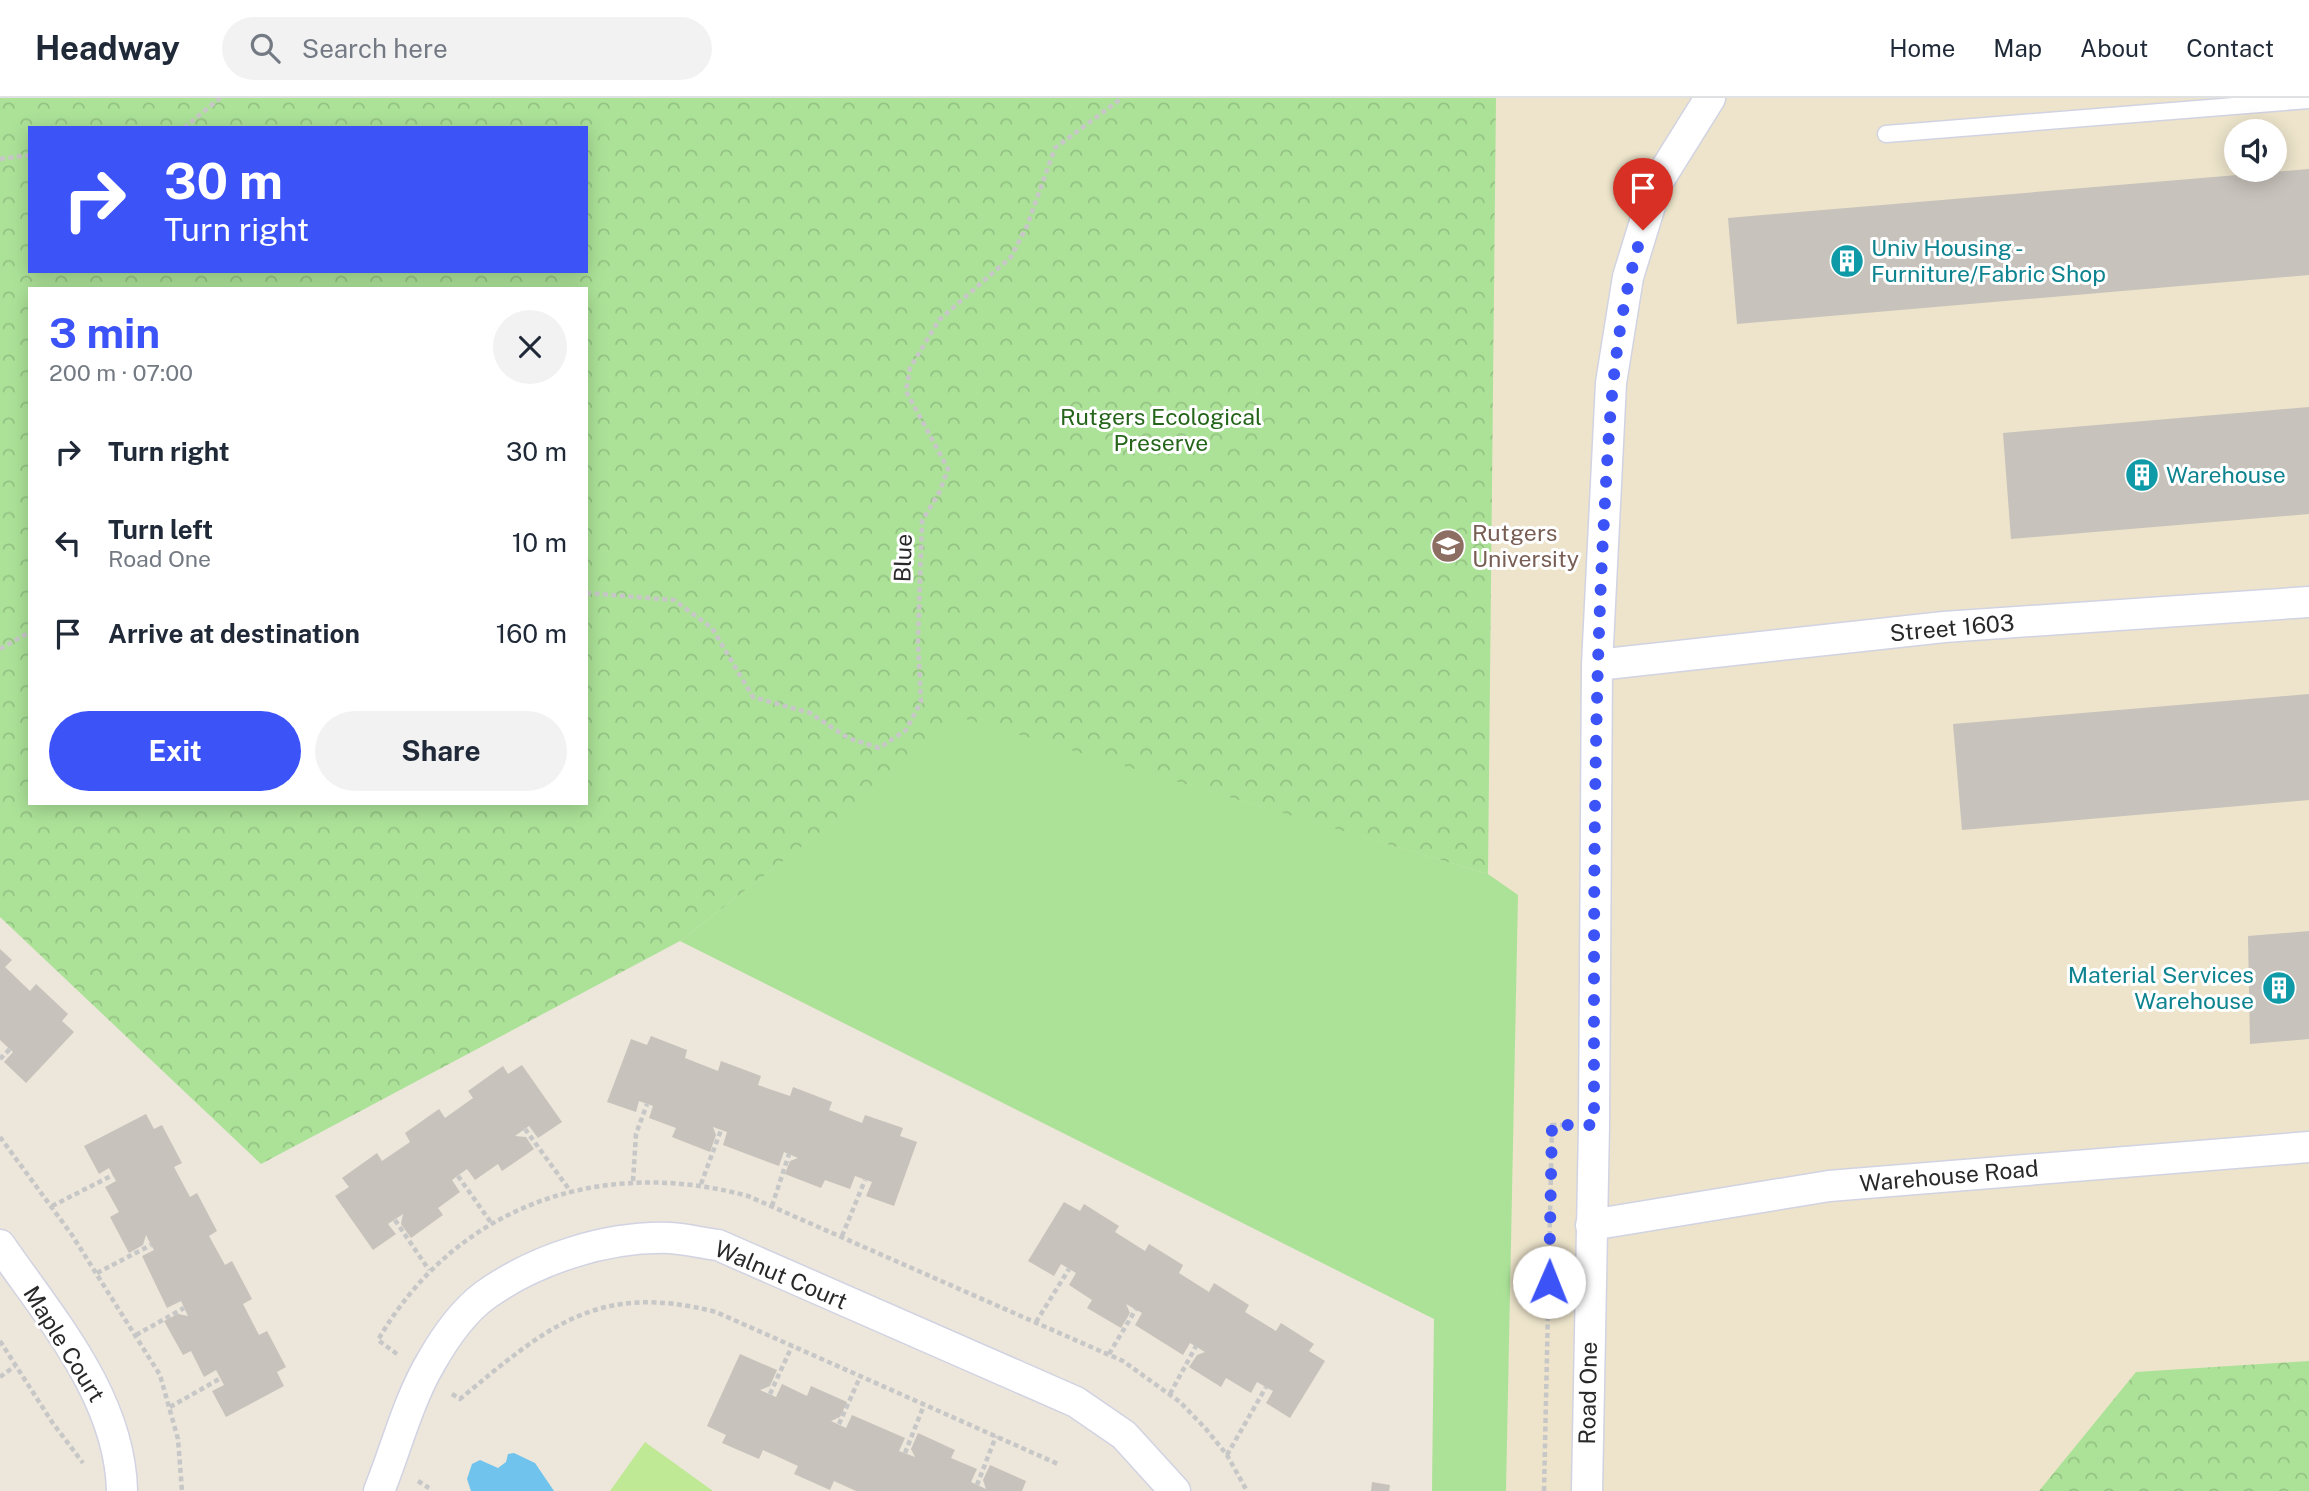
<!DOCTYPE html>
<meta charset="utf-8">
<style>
:root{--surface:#fff;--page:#f2f2f3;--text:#1f2937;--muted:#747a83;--line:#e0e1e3;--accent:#3c53f8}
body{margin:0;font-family:"Public Sans",sans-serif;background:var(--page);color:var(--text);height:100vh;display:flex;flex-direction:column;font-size:26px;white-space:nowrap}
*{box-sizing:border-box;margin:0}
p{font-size:23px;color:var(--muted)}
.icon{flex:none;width:38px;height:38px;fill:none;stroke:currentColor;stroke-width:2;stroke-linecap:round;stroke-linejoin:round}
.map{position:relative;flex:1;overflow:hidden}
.details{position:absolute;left:28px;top:189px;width:560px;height:518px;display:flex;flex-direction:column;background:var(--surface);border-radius:0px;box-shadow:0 4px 18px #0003}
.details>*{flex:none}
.banner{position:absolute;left:28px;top:28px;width:560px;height:147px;border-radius:0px;box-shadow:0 4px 18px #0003;background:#3c53f8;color:#fff;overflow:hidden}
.buttons{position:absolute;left:2224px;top:21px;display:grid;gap:14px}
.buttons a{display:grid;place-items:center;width:63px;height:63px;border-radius:50%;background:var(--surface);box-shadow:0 4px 18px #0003;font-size:35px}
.pin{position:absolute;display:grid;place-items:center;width:60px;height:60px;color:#fff;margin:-72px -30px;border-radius:50% 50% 50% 0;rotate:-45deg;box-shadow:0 0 7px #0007}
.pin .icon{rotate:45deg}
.me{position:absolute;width:77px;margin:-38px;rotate:1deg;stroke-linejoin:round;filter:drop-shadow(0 0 5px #0008)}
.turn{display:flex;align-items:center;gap:24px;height:147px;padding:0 21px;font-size:32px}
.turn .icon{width:91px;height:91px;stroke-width:2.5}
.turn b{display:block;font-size:49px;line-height:60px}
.round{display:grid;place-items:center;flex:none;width:74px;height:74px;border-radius:37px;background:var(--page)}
.headline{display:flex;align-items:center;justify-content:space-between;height:119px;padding:0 21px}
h1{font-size:42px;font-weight:700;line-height:52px;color:var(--accent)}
.action{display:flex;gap:14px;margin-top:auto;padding:14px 21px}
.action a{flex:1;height:80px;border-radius:42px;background:var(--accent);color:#fff;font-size:28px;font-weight:700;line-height:80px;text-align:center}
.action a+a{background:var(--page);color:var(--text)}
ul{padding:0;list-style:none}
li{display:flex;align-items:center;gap:21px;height:91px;padding:0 21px}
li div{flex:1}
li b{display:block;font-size:26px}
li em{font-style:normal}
header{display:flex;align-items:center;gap:42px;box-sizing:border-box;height:98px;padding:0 35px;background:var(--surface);border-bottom:2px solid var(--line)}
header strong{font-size:33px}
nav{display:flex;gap:38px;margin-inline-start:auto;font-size:24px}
.search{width:490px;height:63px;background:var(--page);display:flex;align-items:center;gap:18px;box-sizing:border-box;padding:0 24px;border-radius:38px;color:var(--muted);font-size:26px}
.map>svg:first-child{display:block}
.education{fill:#ede4cb;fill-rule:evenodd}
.grass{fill:#ace298}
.forest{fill:url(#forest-crowns);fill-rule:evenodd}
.pitch{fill:#bfe994}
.water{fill:#6fc3ed}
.building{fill:#c7c2bb}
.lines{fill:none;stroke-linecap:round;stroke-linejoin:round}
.service-casing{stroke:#d1d3e2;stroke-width:19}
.minor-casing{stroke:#d1d3e2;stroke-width:33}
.path{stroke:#c7c7c7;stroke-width:4.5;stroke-dasharray:5 3.5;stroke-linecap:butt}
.service{stroke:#fff;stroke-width:16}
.minor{stroke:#fff;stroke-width:30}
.route{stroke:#3c53f8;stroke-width:12;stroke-dasharray:0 21.6}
.labels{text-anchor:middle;stroke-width:6;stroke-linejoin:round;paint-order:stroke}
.culture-label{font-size:23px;fill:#0d838f;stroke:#fff;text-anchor:start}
.park-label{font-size:23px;fill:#25651a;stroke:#fff}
.education-label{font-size:23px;fill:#785e54;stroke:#fff;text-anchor:start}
.street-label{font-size:23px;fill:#292929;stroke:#fff}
</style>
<header>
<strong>Headway</strong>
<div class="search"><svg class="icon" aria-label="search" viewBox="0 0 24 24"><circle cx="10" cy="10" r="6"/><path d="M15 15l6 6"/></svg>Search here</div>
<nav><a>Home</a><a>Map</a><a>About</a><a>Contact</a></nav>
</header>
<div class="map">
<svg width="2309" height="1393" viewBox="0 0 2309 1393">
<defs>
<pattern id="forest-crowns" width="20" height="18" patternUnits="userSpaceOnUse" patternTransform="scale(1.75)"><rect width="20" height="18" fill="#ace298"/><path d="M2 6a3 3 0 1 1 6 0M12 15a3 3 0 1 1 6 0" fill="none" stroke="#94c283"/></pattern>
</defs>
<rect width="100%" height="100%" fill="#ece6db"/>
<!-- education -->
<path class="education" d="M0 0H2309V1393H1432L1434 1221 680 843 0 755ZM30 30H586V173H30ZM2236 33H2275V72H2236ZM30 191H586V705H30Z"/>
<!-- grass -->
<path class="grass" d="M966 620 1488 776 1518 797 1506 1393H1432L1434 1221 680 843Z"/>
<!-- forest -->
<path class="forest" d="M0 0H1496L1488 776 966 621 680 843 261 1066 0 819ZM30 30H586V173H30ZM30 191H586V705H30Z
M2309 1263V1393H2039L2136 1274Z"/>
<!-- pitch -->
<path class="pitch" d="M645 1344 713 1393H610Z"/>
<!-- water -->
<path class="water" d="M514 1355 535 1365 554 1393H471L467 1381 472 1366 480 1362 498 1370 506 1364 508 1356Z"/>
<!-- building -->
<path class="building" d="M2309 71V177L1737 226 1728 120Z
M2309 309V416L2011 441 2003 335Z
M2309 596V702L1962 732 1953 626Z
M2309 833V941L2250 946 2248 838Z
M0 851 12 862 5 869 30 893 36 886 68 916 62 923 74 934 26 985 4 964 13 954 0 942Z
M651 938 687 952 685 960 718 973 721 963 761 978 758 987 790 998 793 989 832 1004 829 1012 862 1025 865 1017 903 1030 900 1038 917 1044 894 1108 866 1098 872 1084 855 1078 850 1091 825 1082 821 1090 785 1076 790 1063 798 1060 784 1054 779 1068 723 1047 727 1034 713 1029 716 1037 710 1054 672 1039 676 1030 649 1020 653 1008 639 1003 636 1014 607 1004 631 941 647 947Z
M522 967 562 1024 538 1040 529 1028 515 1038 526 1039 534 1051 502 1073 498 1066 475 1082 467 1071 452 1082 460 1094 438 1110 443 1117 411 1140 401 1126 403 1116 388 1126 396 1136 373 1152 335 1098 349 1089 342 1080 377 1055 382 1063 410 1044 405 1035 439 1011 445 1020 473 1000 468 993 503 968 508 976Z
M146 1016 154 1031 162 1027 182 1065 174 1069 190 1099 197 1095 217 1133 209 1138 225 1167 232 1163 252 1201 243 1206 259 1237 267 1233 286 1269 277 1274 284 1288 226 1319 212 1293 224 1287 216 1272 204 1279 191 1253 183 1257 164 1223 178 1216 188 1218 181 1203 167 1210 142 1158 154 1152 151 1147 146 1137 143 1147 129 1155 110 1119 119 1114 105 1089 116 1083 109 1070 99 1076 84 1048Z
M1064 1104 1080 1113 1084 1106 1119 1128 1115 1134 1145 1153 1149 1146 1183 1167 1179 1175 1209 1194 1214 1185 1249 1207 1245 1214 1276 1233 1281 1225 1314 1246 1309 1253 1325 1263 1290 1320 1266 1305 1273 1293 1257 1284 1251 1295 1226 1280 1221 1289 1189 1269 1197 1257 1205 1254 1190 1245 1183 1257 1135 1227 1142 1215 1126 1206 1130 1215 1121 1230 1087 1210 1092 1202 1069 1187 1076 1175 1061 1166 1054 1178 1028 1163Z
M740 1256 777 1272 770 1288 760 1292 776 1299 782 1286 807 1298 811 1288 847 1304 840 1319 831 1323 846 1330 852 1317 905 1340 899 1353 915 1359 911 1351 918 1335 955 1352 951 1360 977 1371 971 1384 986 1391 983 1382 990 1367 1026 1383 1022 1393H856L834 1383 830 1392 794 1376 798 1368 763 1352 759 1361 722 1345 726 1337 707 1328Z
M1372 1384 1390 1387 1389 1393H1371Z"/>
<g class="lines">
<!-- service casing -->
<g class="service-casing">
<path id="service" d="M1886 36 2309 2"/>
</g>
<!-- minor casing -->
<g class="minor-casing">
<path id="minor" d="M1597 567 1944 529 2309 504
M1591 1127 1829 1088 2309 1049
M0 1147C51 1221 120 1299 122 1393
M379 1393C396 1351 408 1303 431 1264 444 1241 463 1214 484 1198 535 1161 607 1138 670 1140 686 1141 702 1145 718 1147L1076 1304 1124 1337 1175 1393
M1587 1393 1594 1027 1597 567 1611 285 1628 179 1657 85 1710 0"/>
</g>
<!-- path -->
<path class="path" d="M184 30 220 0
M0 61 30 57
M586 495 674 502 712 530 753 599 810 615 848 640 879 650 906 632 921 604 918 543 922 423 940 393 948 371 906 293 910 270 939 222 1011 159 1027 128 1055 50 1122 0
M0 551 30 534
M0 961 10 951
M525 1031 571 1094
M0 1039 72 1137 160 1277 178 1341 182 1393
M458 1078 492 1126
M633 1083 636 1036 647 1006
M701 1086 721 1032
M52 1108 113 1077
M772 1108 789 1056
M395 1122 429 1172
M842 1138 865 1082
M97 1175 151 1147
M1036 1224 1069 1171
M136 1237 184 1210
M0 1243 52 1324 83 1365
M397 1256 378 1242C456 1107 601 1058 748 1098L1123 1263 1180 1304 1206 1331 1227 1357 1247 1393
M1109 1256 1136 1211
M0 1279 15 1268
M452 1296 460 1301C546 1230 597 1183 716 1214L1058 1366
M770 1296 792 1248
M1170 1296 1196 1248
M170 1309 221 1280
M839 1326 860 1279
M905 1355 924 1307
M1227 1357 1266 1289
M418 1383 429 1390
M977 1387 996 1338
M1544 1393 1552 1027H1562"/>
<!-- service -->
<use href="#service" class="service"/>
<!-- minor -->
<use href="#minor" class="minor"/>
</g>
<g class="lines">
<!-- route -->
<path class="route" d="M1549 1184 1552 1027H1594C1594 832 1593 636 1603 440 1609 336 1611 232 1643 132"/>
</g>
<!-- icons -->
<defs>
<g id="building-disc" transform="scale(1.75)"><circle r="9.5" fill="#0f9aa8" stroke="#fff"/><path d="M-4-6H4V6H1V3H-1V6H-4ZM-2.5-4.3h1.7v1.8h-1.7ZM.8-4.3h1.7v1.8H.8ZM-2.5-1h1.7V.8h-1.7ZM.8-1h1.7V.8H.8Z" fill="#fff"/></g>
<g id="university-disc" transform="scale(1.75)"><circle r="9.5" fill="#8d6e63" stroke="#fff"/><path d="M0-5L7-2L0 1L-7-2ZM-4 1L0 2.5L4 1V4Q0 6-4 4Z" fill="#fff"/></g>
</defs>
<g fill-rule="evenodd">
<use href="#building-disc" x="1847" y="163"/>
<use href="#building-disc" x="2142" y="377"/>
<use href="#university-disc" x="1448" y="448"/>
<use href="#building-disc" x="2279" y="890"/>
</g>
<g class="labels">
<!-- culture labels -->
<g class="culture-label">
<text x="1871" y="158">Univ Housing -<tspan x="1871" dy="26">Furniture/Fabric Shop</tspan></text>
<text x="2166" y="385">Warehouse</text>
<text x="2254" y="885" text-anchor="end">Material Services<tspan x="2254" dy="26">Warehouse</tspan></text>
</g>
<!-- park labels -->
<g class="park-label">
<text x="1161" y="327">Rutgers Ecological<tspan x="1161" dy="26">Preserve</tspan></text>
</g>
<!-- education labels -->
<g class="education-label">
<text x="1472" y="443">Rutgers<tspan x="1472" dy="26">University</tspan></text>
</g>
<!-- street labels -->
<g class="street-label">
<text transform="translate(903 460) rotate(-88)" y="8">Blue</text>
<text transform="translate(1952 530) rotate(-5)" y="8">Street 1603</text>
<text transform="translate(1949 1078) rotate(-5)" y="8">Warehouse Road</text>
<text transform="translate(781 1177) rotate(23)" y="8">Walnut Court</text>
<text transform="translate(64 1246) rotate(58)" y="8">Maple Court</text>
<text transform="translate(1588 1295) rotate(-89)" y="8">Road One</text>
</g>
</g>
</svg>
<div class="buttons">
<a><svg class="icon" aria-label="sound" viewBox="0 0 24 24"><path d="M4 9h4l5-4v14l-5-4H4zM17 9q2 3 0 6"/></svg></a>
</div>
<div class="pin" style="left:1643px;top:132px;background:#d93025"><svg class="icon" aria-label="arrive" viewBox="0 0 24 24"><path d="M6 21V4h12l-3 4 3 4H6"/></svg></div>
<svg class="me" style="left:1549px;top:1184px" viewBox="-20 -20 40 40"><circle r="19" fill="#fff"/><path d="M0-13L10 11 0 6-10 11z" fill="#3c53f8"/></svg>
<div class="banner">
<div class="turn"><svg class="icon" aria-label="right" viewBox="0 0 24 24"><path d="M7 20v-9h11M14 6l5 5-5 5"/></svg><div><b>30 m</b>Turn right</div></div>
</div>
<section class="details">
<div class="headline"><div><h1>3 min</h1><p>200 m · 07:00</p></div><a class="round"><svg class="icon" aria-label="close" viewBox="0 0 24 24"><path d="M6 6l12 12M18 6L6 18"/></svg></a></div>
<ul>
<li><svg class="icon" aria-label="right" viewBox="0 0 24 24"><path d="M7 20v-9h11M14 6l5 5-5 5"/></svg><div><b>Turn right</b></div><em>30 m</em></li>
<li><svg class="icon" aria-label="left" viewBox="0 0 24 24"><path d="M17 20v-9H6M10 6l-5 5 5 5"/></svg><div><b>Turn left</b><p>Road One</p></div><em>10 m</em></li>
<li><svg class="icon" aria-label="arrive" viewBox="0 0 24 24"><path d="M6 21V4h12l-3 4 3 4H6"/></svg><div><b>Arrive at destination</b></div><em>160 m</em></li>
</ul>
<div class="action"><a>Exit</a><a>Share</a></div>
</section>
</div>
